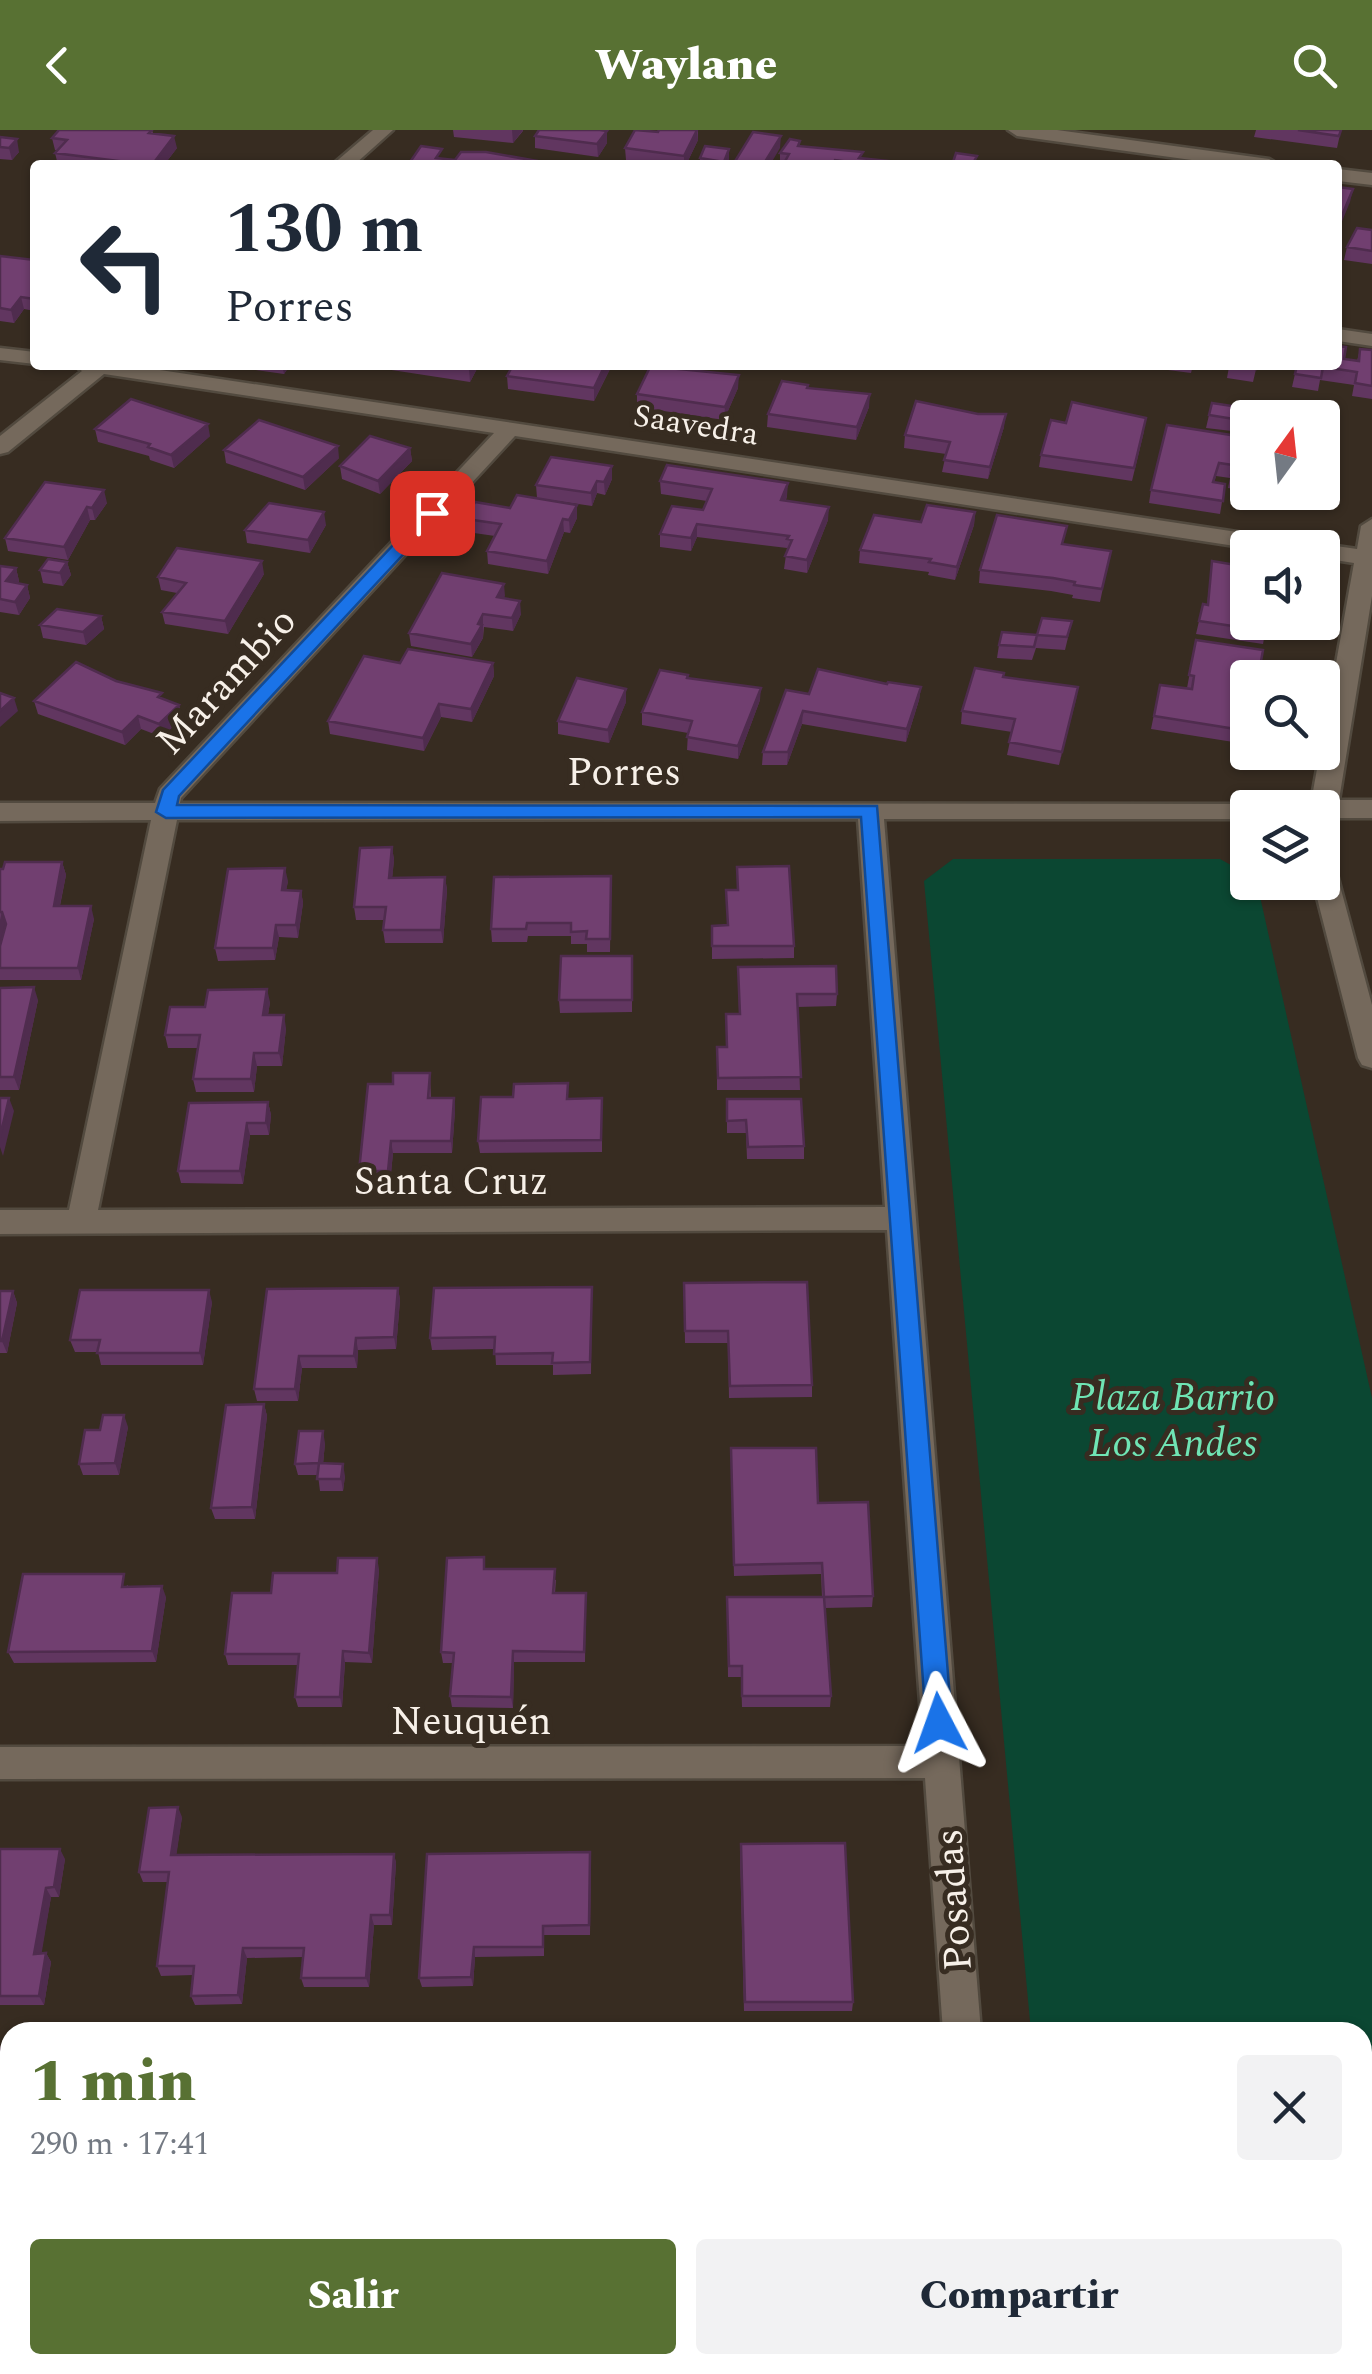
<!DOCTYPE html>
<html lang="es">
<meta charset="utf-8">
<style>
:root{--surface:#fff;--page:#f2f2f3;--text:#1f2937;--muted:#747a83;--accent:#587133}
body{margin:0;font-family:Spectral,serif;background:var(--page);color:var(--text);height:100vh;display:flex;flex-direction:column;font-size:38px;white-space:nowrap}
*{box-sizing:border-box;margin:0}
p{font-size:32px;color:var(--muted)}
.icon{flex:none;width:55px;height:55px;fill:none;stroke:currentColor;stroke-width:2;stroke-linecap:round;stroke-linejoin:round}
.map{position:relative;flex:1;overflow:hidden}
.details{position:absolute;left:0px;top:1892px;width:1372px;height:352px;display:flex;flex-direction:column;background:var(--surface);border-radius:30px 30px 0 0;box-shadow:0 2px 8px #0004}
.details>*{flex:none}
.guide{position:absolute;left:30px;top:30px;width:1312px;height:210px;border-radius:10px;box-shadow:0 2px 8px #0004;background:#fff;color:var(--text);overflow:hidden}
.needle{width:65px;rotate:15deg}
.controls{position:absolute;left:1230px;top:270px;display:grid;gap:20px}
.controls a{display:grid;place-items:center;width:110px;height:110px;border-radius:10px;background:var(--surface);box-shadow:0 2px 8px #0004;font-size:50px}
.pin{position:absolute;display:grid;place-items:center;width:85px;height:85px;color:#fff;margin:-42px;border-radius:20px;box-shadow:0 5px 15px #0006}
.me{position:absolute;width:110px;margin:-55px;rotate:356deg;stroke-linejoin:round;filter:drop-shadow(0 0 8px #0008)}
.turn{display:flex;align-items:center;gap:35px;height:210px;padding:0 30px;font-size:45px}
.turn .icon{width:130px;height:130px;stroke-width:2.5}
.turn b{display:block;font-size:70px;line-height:85px}
.round{display:grid;place-items:center;flex:none;width:105px;height:105px;border-radius:10px;background:var(--page)}
.headline{display:flex;align-items:center;justify-content:space-between;height:170px;padding:0 30px}
h1{font-size:60px;font-weight:800;line-height:75px;color:var(--accent)}
.cta{display:flex;gap:20px;margin-top:auto;padding:20px 30px}
.cta a{flex:1;height:115px;border-radius:10px;background:var(--accent);color:#fff;font-size:40px;font-weight:800;line-height:115px;text-align:center}
.cta a+a{background:var(--page);color:var(--text)}
header{display:flex;justify-content:space-between;align-items:center;height:130px;padding:0 30px;background:var(--accent);color:#fff;font-size:45px;font-weight:800}
.map>svg:first-child{display:block}
.green{fill:#0b4732}
.lines{fill:none;stroke-linecap:round;stroke-linejoin:round}
.minor-casing{stroke:#524a3f;stroke-width:5}
.minor{fill:#75695c;fill-rule:evenodd}
.wall{fill:#613660}
.shaded-wall{fill:#4f2c4e}
.building{fill:#713f70;stroke:#4f2c4e;stroke-width:2.5}
.route{fill:#1a73e8;stroke:#114b97;stroke-width:2.5}
.labels{text-anchor:middle;stroke-width:10;stroke-linejoin:round;paint-order:stroke}
.far-street-label{font-size:32px;fill:#f7f0e8;stroke:#372c21}
.street-label{font-size:40px;fill:#f7f0e8;stroke:#372c21}
.park-label{font-size:40px;font-style:italic;fill:#6fe4b4;stroke:#372c21}
</style>
<header><svg class="icon" aria-label="back" viewBox="0 0 24 24"><path d="M15 5l-7 7 7 7"/></svg>Waylane<svg class="icon" aria-label="search" viewBox="0 0 24 24"><circle cx="10" cy="10" r="6"/><path d="M15 15l6 6"/></svg></header>
<div class="map">
<svg width="1372" height="2244" viewBox="0 0 1372 2244">
<rect width="100%" height="100%" fill="#372c21"/>
<!-- green -->
<path class="green" d="M953 729H1220L1247 744 1248 752 1257 753 1372 1268V2244H1062V2235H1362V1902H1031L924 751Z"/>
<g class="lines">
<!-- minor casing -->
<g class="minor-casing">
<path id="minor" d="M373 0H393L354 35H332Z
M1008 0H1057L1269 29 1279 35H1228L1017 6Z
M1338 39 1372 43V55L1338 51Z
M1338 199 1372 204V216L1338 211Z
M0 218 35 222V234L0 230Z
M74 235H127L1297 411 1308 418H1248L515 306 181 668 180 673 1257 674 1259 678H1248V689H884L981 1902H943L925 1648 0 1649V1617L923 1616 887 1100 0 1104V1080H69L151 690 0 691V673H155L160 659 494 303 104 244 8 322 0 324V306L82 241ZM858 689 885 1077 98 1080 177 690Z
M1372 389V466L1339 670H1372V688H1336L1331 701 1322 704V678H1310L1354 433 1322 428V418H1313L1322 414 1357 419 1361 396Z
M1322 728 1335 737 1372 875V938L1362 935 1358 928 1313 752H1322Z
M966 2235H1008L1009 2244H967Z"/>
</g>
<!-- minor -->
<use href="#minor" class="minor"/>
</g>
<!-- wall -->
<path class="wall" d="M152 0 153 3 177 18 164 35H58L55 23 58 21 55 20 52 8Z
M453 0H523V1L513 13 454 7Z
M659 0H698V10L686 35H658L626 30 625 18Z
M1256 0H1341L1337 18 1254 7Z
M607 1V13L598 27 535 18V6Z
M0 7 19 22 12 30 0 29Z
M800 11V16L862 28 927 35H780V23Z
M700 28 729 31 727 35H700Z
M1372 100V134L1344 130 1347 117Z
M0 126 35 130V181L24 179 14 193 0 191Z
M1360 219 1372 220V269L1352 266 1354 255 1320 250 1318 261 1292 257 1297 235 1344 229 1357 231Z
M219 235H290L284 244Z
M385 235H479L470 252 385 239Z
M1169 235H1193L1191 243 1168 240Z
M1216 235H1257L1253 252 1227 248 1229 237Z
M610 239 594 271 508 259 507 246Z
M808 255V258L869 277 856 310 767 297 768 284Z
M738 258 724 290 637 277V264Z
M1209 285 1248 288V361L1228 358 1230 348 1216 346 1214 352 1225 354 1220 384 1149 373 1151 360 1231 305 1232 301 1206 298Z
M1004 297 988 349 942 342 946 324 904 318 905 305Z
M95 299 210 306 174 338 150 330 149 326 98 312Z
M1144 301 1132 351 1039 337 1041 325Z
M410 318 412 331 380 364 342 349 340 336Z
M224 320 339 328 305 360 226 333Z
M612 336V349L605 365 597 363 592 376 537 368 536 355Z
M660 351 787 366 786 370 828 390 807 443 784 439 787 418 697 407 691 421 660 417V404L703 380 707 371 661 364Z
M45 352 107 373 95 390H90L68 430 8 421 5 408Z
M1260 362H1289L1288 367Z
M975 382 974 395 955 450 928 445 929 442 859 433 860 420 921 392Z
M577 388 570 403 564 402 548 444 488 434 487 421 495 406 467 402 466 389Z
M326 395 310 423 247 413 245 400Z
M1063 414 1108 434 1100 472 1072 468 1073 465 1051 461 979 453 980 440Z
M1212 431 1267 492 1263 514 1196 504 1203 474 1207 475Z
M67 432 71 445 63 456 43 453 40 440Z
M0 436 16 438 19 451 18 453 27 455 30 468 19 485 0 482Z
M264 444 228 504 165 494 162 482 177 463 161 460 158 447Z
M504 454V468L521 484 513 501 484 497 483 508 472 527 411 516 409 503Z
M101 486 104 499 86 515 43 508 40 495Z
M1072 491 1065 520 1036 518 1032 530 997 528 999 515 1037 505Z
M1196 510 1248 548V607L1246 614 1151 599 1160 555 1187 558Z
M400 533H493L494 546 472 592 441 587 424 621 330 604 328 591Z
M1003 547 1078 557 1059 635 1007 625 1012 602 961 594 962 581Z
M688 548 760 570 738 629 687 620 688 603 642 595V582Z
M116 551 179 575 182 588 162 607 141 599 125 615 38 584 34 571Z
M887 554 921 557 919 570 906 612 802 594 787 635H762L763 622 809 564Z
M626 572 609 613 558 604V591Z
M392 717 394 730 392 748 445 747 447 760 443 813H385L383 800 385 790H356L354 777Z
M62 732 66 745 60 776 94 789 81 850H0V739Z
M611 746 610 822H587V814H571V806H528L527 812H492L491 799Z
M288 751 286 760 301 761 303 773 298 808 279 807 275 830 218 831 215 818Z
M727 795 794 816V828L712 829V796Z
M632 826V882L560 883 559 870Z
M738 837 837 864 836 876 797 877 800 960H717V917H726L739 884Z
M0 858 38 870 19 960H0Z
M270 872 268 885 286 898 282 936H257L254 962H196L193 949 198 918H168L165 905 205 877Z
M430 943 431 968H454L455 980 452 1023H393L390 1053H361L359 1041 393 954Z
M568 969 602 981V1022L480 1023 478 1011Z
M727 969 804 1016V1029H747L746 1003H727Z
M268 972 271 985 269 1005H250L243 1054 181 1053 178 1041Z
M684 1153 812 1255V1267L729 1268 728 1213H685Z
M592 1157 591 1244 553 1245V1235H496L495 1219 432 1220 430 1208Z
M398 1158 400 1170 396 1219 358 1220 357 1238H302L298 1271H257L254 1259Z
M0 1161H13L17 1173 7 1223H0Z
M212 1172 203 1235H101L98 1222H75L70 1210Z
M264 1274 267 1286 255 1389H215L211 1378Z
M128 1297 119 1345H83L79 1334Z
M325 1313 323 1334 345 1346 343 1361H320L318 1345H298L295 1334Z
M731 1330 818 1373 873 1466 872 1477 825 1478 831 1566 830 1577H742L741 1547H728L727 1467H822L821 1444 734 1446Z
M379 1439 372 1533 345 1532 342 1577H298L295 1567 298 1535H228L225 1524 271 1463 337 1443Z
M486 1439 556 1450 555 1463H586L585 1532H514L513 1578 452 1577 450 1566 453 1533H443L441 1522Z
M128 1455V1457L166 1467 156 1532 14 1533 8 1522Z
M182 1687 176 1725 394 1724 396 1733 392 1795H374L369 1857H304L301 1848 303 1827 247 1828 242 1874 195 1875 191 1866 193 1845 161 1846 157 1836 168 1752H143L139 1742Z
M0 1719 65 1729 59 1767H51L41 1823H46L51 1832 44 1875H0Z
M740 1724 853 1872 852 1881H744Z
M591 1731 590 1805H544V1826L475 1827 473 1856 422 1857 419 1848Z"/>
<!-- shaded-wall -->
<path class="shaded-wall" d="M512 0H523L513 13Z
M697 0 698 10 686 35H684V26Z
M607 1V13L598 27 597 14Z
M174 6 177 18 164 35H152Z
M781 6 780 18 770 35H763Z
M17 9 19 22 12 30 9 18Z
M729 19V31L727 35H724Z
M1353 59 1350 72 1338 101V95Z
M21 167 24 179 14 193 11 180Z
M282 235H290L284 244Z
M471 235H479L470 252 469 239Z
M605 235H610V239L594 271V258Z
M739 245 738 258 724 290 725 277Z
M870 264 869 277 856 310 857 297Z
M1006 284 1004 297 988 349 990 337Z
M208 294 210 306 174 338 171 325Z
M338 316 339 328 305 360 303 347Z
M410 318 412 331 380 364 378 351Z
M612 336V349L605 365 604 352Z
M597 351V363L592 376 591 363Z
M788 353 787 366 781 382V370Z
M104 360 107 373 95 390 92 378Z
M577 375V388L570 403 569 390Z
M87 377 90 390 68 430 64 417Z
M829 377 828 390 807 443V430Z
M324 382 326 395 310 423 308 410Z
M975 382 974 395 955 450 957 437Z
M563 389 564 402 548 444 547 431Z
M697 394V407L691 421V408Z
M262 431 264 444 228 504 225 491Z
M67 432 71 445 63 456 60 443Z
M16 438 19 451 10 464 6 451Z
M504 454 505 466 498 480 497 467Z
M27 455 30 468 19 485 15 472Z
M520 471 521 484 513 501 512 488Z
M483 484V508L472 527 471 514 478 494Z
M101 486 104 499 86 515 83 502Z
M493 533 494 546 472 592 471 579Z
M921 557 919 570 906 612 907 599Z
M1078 557 1076 570 1059 635 1062 622Z
M761 558 760 570 738 629V616Z
M626 559V572L609 613 608 600Z
M14 568 18 581 0 597V581Z
M439 574 441 587 424 621 423 608Z
M179 575 182 588 162 607 159 594Z
M803 581 802 594 787 635 788 622Z
M138 586 141 599 125 615 122 602Z
M392 717 394 730 391 761 389 748Z
M62 732 66 745 57 789 54 776Z
M285 738 288 751 284 773 282 760Z
M445 747 447 760 443 813 441 800Z
M301 761 303 773 298 808 296 795Z
M91 776 94 789 81 850 78 838Z
M2 782 10 807 0 838V790Z
M276 795 279 807 275 830 273 818Z
M34 857 38 870 19 960 14 947Z
M267 859 270 872 266 898 263 885Z
M284 885 286 898 282 936 279 923Z
M254 923 257 936 254 962 251 949Z
M9 968 14 981 3 1026 0 1017V1007Z
M454 968 455 980 452 1023 451 1011Z
M268 972 271 985 269 1005 266 993Z
M247 993 250 1005 243 1054 240 1041Z
M391 1011 393 1023 390 1053 388 1041Z
M398 1158 400 1170 396 1219 394 1207Z
M209 1160 212 1172 203 1235 200 1223Z
M13 1161 17 1173 7 1223 2 1211Z
M356 1208 358 1220 357 1238 354 1226Z
M299 1226 302 1238 298 1271 295 1259Z
M264 1274 267 1286 255 1389 252 1377Z
M124 1285 128 1297 119 1345 115 1333Z
M323 1301 325 1313 322 1345 319 1333Z
M343 1334 345 1346 343 1361 341 1349Z
M377 1428 379 1439 372 1533 369 1523Z
M162 1456 166 1467 156 1532 152 1521Z
M343 1521 345 1532 342 1577 340 1567Z
M513 1521 514 1532 513 1578 511 1567Z
M178 1677 182 1687 175 1735 171 1725Z
M60 1719 65 1729 59 1767 54 1757Z
M394 1724 396 1733 392 1795 390 1785Z
M46 1758 51 1767 40 1833 34 1824Z
M371 1785 374 1795 369 1857 366 1848Z
M474 1817 475 1827 473 1856 471 1847Z
M243 1818 247 1828 242 1874 238 1865Z
M46 1823 51 1832 44 1875 39 1866Z
M10 1964V2008L0 2067V2024Z
M103 2235H109L108 2244H101Z"/>
<!-- building -->
<path class="building" d="M59 0H152L149 3 174 6 152 35H150L55 23 67 10 52 8Z
M539 0H600L607 1 597 14 535 6Z
M635 0 658 2 659 0H697L684 26 625 18Z
M1298 0H1341L1339 6Z
M753 2 781 6 763 35 734 33Z
M0 7 17 9 9 18 0 17Z
M790 9 800 11 798 16 863 22 859 28 927 35H856L857 33 835 30 832 35H783L789 24 780 23Z
M421 16 442 19 436 28 455 30 461 22H486L560 35H408Z
M705 16 729 19 724 32 700 28Z
M956 23 977 26 972 35H952Z
M1338 57 1353 59 1338 95Z
M1357 98 1372 100V121L1347 117Z
M0 126 35 130V169L21 167 11 180 0 178Z
M1338 216 1346 217 1344 229 1359 231 1360 219 1372 220V256L1355 253 1357 242 1323 237 1321 248 1295 244 1297 235H1338Z
M441 235H471L469 239Z
M513 235H605L594 258 507 246Z
M651 235H675L679 236 678 239 739 245 725 277 637 264Z
M1230 235H1257L1256 239Z
M782 251 808 255 807 258 870 264 857 297 768 284Z
M131 269 208 294 171 325 148 317 150 314 95 299Z
M916 271 978 284H1006L990 337 944 330 950 312 905 305Z
M1072 272 1146 288 1134 338 1041 325 1051 290 1066 293Z
M1212 273 1305 287 1248 288V347L1231 345 1233 335 1219 333 1213 352 1225 354 1223 371 1151 360 1167 295 1231 305 1234 289 1209 285Z
M259 290 338 316 303 347 224 320Z
M370 306 410 318 378 351 340 336Z
M551 327 612 336 604 352 597 351 591 363 536 355Z
M667 335 788 353 781 370 829 377 807 430 785 426 792 410 787 409 789 406 697 394 691 408 660 404 672 376 703 380 712 359 660 351Z
M45 352 104 360 92 378 87 377 64 417 5 408Z
M517 365 577 375 569 390 563 389 547 431 487 421 501 394 466 389 475 372 510 378Z
M269 373 324 382 308 410 245 400Z
M927 375 975 382 957 437 929 432 931 429 860 420 874 385 921 392Z
M997 385 1067 396 1062 414 1111 421 1102 459 1074 455 1075 452 1053 448 980 440Z
M177 418 262 431 225 491 162 482 186 453 158 447Z
M48 429 67 432 60 443 40 440Z
M1212 431 1248 437V492H1267L1266 501 1199 491 1203 474 1208 475Z
M0 436 16 438 6 451 27 455 15 472 0 469Z
M442 443 504 454 497 467 520 471 512 488 483 484 478 494 482 495 471 514 409 503Z
M57 479 101 486 83 502 40 495Z
M1042 488 1072 491 1067 507 1037 505 1034 517 999 515 1002 502 1037 505Z
M1196 510 1263 520 1258 548H1248V601L1154 586 1160 555 1192 559 1194 546 1189 545Z
M408 519 493 533 471 579 439 574 423 608 328 591 364 526 400 533Z
M76 532 116 551 162 563 158 567 179 575 159 594 138 586 122 602 34 571Z
M975 538 1004 543 1003 547 1078 557 1062 622 1009 612 1015 589 962 581Z
M818 539 887 554 888 552 921 557 907 599 803 581 788 622H763L786 560 809 564Z
M660 540 688 545 687 548 761 558 738 616 687 607 692 591 642 582Z
M577 548 626 559 608 600 558 591Z
M0 563 14 568 0 581Z
M392 717 389 748 445 747 441 800H383L386 777H354L360 718Z
M5 732H62L54 776H91L78 838H0V816L6 794 2 782H0V739H3Z
M789 736 794 816H712V796L728 795 726 760H738L737 737Z
M285 738 282 760 301 761 296 795H276L273 818H215L228 739Z
M611 746 610 809H586L587 801 571 802V793H527L526 799H491L494 747Z
M561 826H632V870H559Z
M836 836 837 864H797L801 947 718 948 717 917H727L726 884H740L738 837Z
M34 857 14 947H0V858Z
M267 859 263 885H284L279 923H254L251 949H193L200 905H165L170 877H205L208 860Z
M393 943H430L428 968H454L451 1011H391L388 1041H359L368 954H393Z
M568 953 567 969 602 968 601 1010 478 1011 481 967H513L514 954Z
M0 968H9L0 1007Z
M727 969H801L804 1016 748 1017 746 990 727 991Z
M268 972 266 993H247L240 1041H178L189 973Z
M807 1152 812 1255 730 1256 728 1201H685L684 1153Z
M592 1157 590 1232 552 1233 553 1223 494 1224 495 1207 430 1208 434 1158Z
M398 1158 394 1207 356 1208 354 1226H299L295 1259H254L267 1159Z
M80 1160H209L200 1223H97L100 1210H70Z
M0 1161H13L2 1211H0Z
M264 1274 252 1377 211 1378 226 1275Z
M103 1285H124L115 1333 79 1334 85 1300H100Z
M299 1301H323L319 1333 295 1334Z
M731 1318H816L818 1373 868 1372 873 1466 824 1467 822 1433 734 1435Z
M319 1333 343 1334 341 1349H317Z
M484 1427V1439H555L553 1463H586L584 1522 513 1521 511 1567 450 1566 454 1523 441 1522 447 1428Z
M338 1428H377L369 1523 343 1521 340 1567H295L299 1524H225L232 1463H271L273 1443H337Z
M23 1444H124L122 1457 162 1456 152 1521 8 1522Z
M727 1467H824L831 1566H742V1536H729Z
M178 1677 171 1725 394 1724 390 1785H371L366 1848H301L304 1818H243L238 1865 191 1866 194 1836H157L169 1742H139L149 1678Z
M845 1713 853 1872H745L741 1714Z
M0 1719H60L54 1757 46 1758 34 1824 46 1823 39 1866H0Z
M590 1722 589 1795 543 1796V1817H474L471 1847 419 1848 427 1724Z
M0 1918H10V1964L0 2024Z
M67 2235H103L101 2244H66Z
M141 2235H322L321 2244H140Z
M356 2235H612V2244H356Z
M754 2238H860L861 2244H754Z"/>
<!-- route -->
<path class="route" d="M432 378 440 383 438 387 179 666 177 675 877 676 952 1593 948 1601 939 1605 930 1601 926 1593 861 687 166 688 156 682 163 660 426 380Z"/>
<g class="labels">
<!-- far-street labels -->
<g class="far-street-label">
<text transform="translate(696 294) rotate(9)" y="11">Saavedra</text>
</g>
<!-- street labels -->
<g class="street-label">
<text transform="translate(225 550) rotate(-47)" y="14">Marambio</text>
<text x="624" y="655">Porres</text>
<text x="451" y="1064">Santa Cruz</text>
<text x="471" y="1604">Neuquén</text>
<text transform="translate(952 1770) rotate(-94)" y="14">Posadas</text>
</g>
<!-- park labels -->
<g class="park-label">
<text x="1173" y="1280">Plaza Barrio<tspan x="1173" dy="46">Los Andes</tspan></text>
</g>
</g>
</svg>
<div class="controls">
<a><svg class="needle" viewBox="-14 -14 28 28"><path d="M0-13l5 13h-10z" fill="#e53935"/><path d="M0 13l5-13h-10z" fill="#747a83"/></svg></a>
<a><svg class="icon" aria-label="sound" viewBox="0 0 24 24"><path d="M4 9h4l5-4v14l-5-4H4zM17 9q2 3 0 6"/></svg></a>
<a><svg class="icon" aria-label="search" viewBox="0 0 24 24"><circle cx="10" cy="10" r="6"/><path d="M15 15l6 6"/></svg></a>
<a><svg class="icon" aria-label="layers" viewBox="0 0 24 24"><path d="M12 4l9 5-9 5-9-5zM3 14l9 5 9-5"/></svg></a>
</div>
<div class="pin" style="left:432px;top:383px;background:#d93025"><svg class="icon" aria-label="arrive" viewBox="0 0 24 24"><path d="M6 21V4h12l-3 4 3 4H6"/></svg></div>
<svg class="me" style="left:939px;top:1593px" viewBox="-20 -20 40 40"><path d="M0-17L14 15 0 8-14 15z" fill="#1a73e8" stroke="#fff" stroke-width="4"/></svg>
<div class="guide">
<div class="turn"><svg class="icon" aria-label="left" viewBox="0 0 24 24"><path d="M17 20v-9H6M10 6l-5 5 5 5"/></svg><div><b>130 m</b>Porres</div></div>
</div>
<section class="details">
<div class="headline"><div><h1>1 min</h1><p>290 m · 17:41</p></div><a class="round"><svg class="icon" aria-label="close" viewBox="0 0 24 24"><path d="M6 6l12 12M18 6L6 18"/></svg></a></div>
<div class="cta"><a>Salir</a><a>Compartir</a></div>
</section>
</div>
